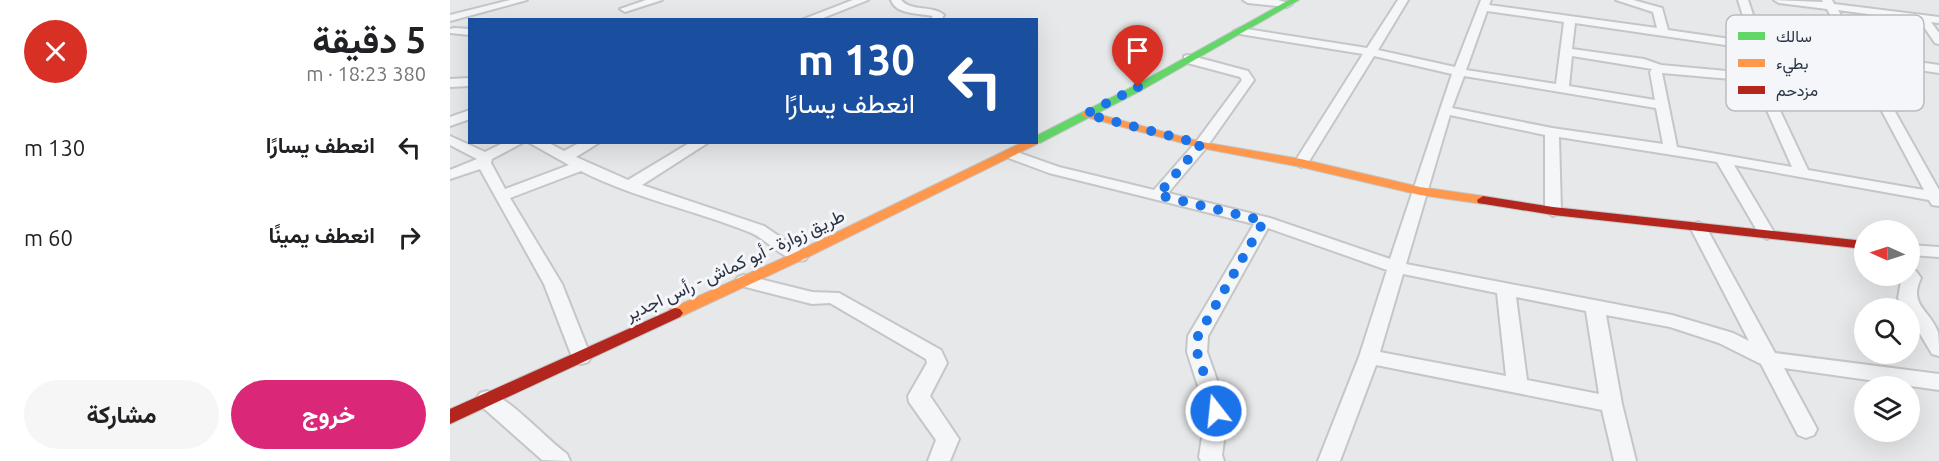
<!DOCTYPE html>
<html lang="ar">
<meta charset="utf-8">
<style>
:root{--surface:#fff;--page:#f6f6f6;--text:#202124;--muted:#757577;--accent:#db2777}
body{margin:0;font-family:Ubuntu,Vazirmatn,sans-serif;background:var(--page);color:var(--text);direction:rtl;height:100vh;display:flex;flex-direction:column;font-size:22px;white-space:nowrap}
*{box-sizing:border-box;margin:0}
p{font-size:20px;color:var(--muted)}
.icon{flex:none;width:33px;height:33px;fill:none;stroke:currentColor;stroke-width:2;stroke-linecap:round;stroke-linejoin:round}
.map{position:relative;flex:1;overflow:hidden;direction:ltr}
.drawer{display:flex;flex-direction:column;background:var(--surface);width:450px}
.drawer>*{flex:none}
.hud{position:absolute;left:18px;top:18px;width:570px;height:126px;border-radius:0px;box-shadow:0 6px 24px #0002;direction:rtl;background:#1a4fa0;color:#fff;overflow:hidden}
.needle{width:39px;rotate:273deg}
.fabs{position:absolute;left:1404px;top:220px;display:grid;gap:12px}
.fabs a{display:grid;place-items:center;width:66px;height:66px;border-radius:50%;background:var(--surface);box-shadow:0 6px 24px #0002;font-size:30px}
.pin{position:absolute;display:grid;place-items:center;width:51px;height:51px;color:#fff;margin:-62px -26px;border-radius:50% 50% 50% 0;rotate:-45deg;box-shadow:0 0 6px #0007}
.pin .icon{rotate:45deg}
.me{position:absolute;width:66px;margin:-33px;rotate:344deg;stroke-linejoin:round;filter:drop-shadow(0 0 4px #0008)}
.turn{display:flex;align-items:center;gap:21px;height:126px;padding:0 24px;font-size:27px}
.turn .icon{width:78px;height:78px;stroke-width:2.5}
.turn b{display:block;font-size:42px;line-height:51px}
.round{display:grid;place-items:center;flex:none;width:63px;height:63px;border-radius:32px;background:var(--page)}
.head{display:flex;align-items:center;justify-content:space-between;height:102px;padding:0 24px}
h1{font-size:36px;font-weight:700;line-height:45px}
.action{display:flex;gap:12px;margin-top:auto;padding:12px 24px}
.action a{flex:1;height:69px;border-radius:36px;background:var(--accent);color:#fff;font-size:24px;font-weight:700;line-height:69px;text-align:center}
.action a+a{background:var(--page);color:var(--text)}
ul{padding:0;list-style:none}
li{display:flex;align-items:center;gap:18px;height:90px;padding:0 24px}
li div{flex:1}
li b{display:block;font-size:22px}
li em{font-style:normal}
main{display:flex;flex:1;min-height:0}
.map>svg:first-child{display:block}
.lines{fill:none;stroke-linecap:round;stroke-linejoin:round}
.street-casing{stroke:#c4c6c8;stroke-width:4}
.fast-casing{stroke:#c4c6c8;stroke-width:2}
.slow-casing{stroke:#c4c6c8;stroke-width:2}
.jam-casing{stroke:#c4c6c8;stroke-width:2}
.street{fill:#f5f6f7;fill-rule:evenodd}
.fast{fill:#63d668;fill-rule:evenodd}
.slow{fill:#ff974d;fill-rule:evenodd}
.jam{fill:#b3261e;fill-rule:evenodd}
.route{stroke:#1a73e8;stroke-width:10;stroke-dasharray:0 18}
.labels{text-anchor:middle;stroke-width:6;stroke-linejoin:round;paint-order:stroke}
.street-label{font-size:18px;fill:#2b3445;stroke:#f4f6f9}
.key{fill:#f4f6f9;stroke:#b8bcc3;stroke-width:1.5}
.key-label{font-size:16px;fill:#2b3445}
</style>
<main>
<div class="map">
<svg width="1489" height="461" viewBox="0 0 1489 461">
<rect width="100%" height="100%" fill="#e6e8ea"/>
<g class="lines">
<!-- street casing -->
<g class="street-casing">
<path id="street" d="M60 0H77L0 21V15Z
M196 0H212L175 12 170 9Z
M403 0H418L368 20H351Z
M441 0H451C461 12 483 5 494 15L491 20H480L483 16C469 13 446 15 441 0Z
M793 0H828L842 4 837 7 798 3Z
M948 0H958L928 50 1005 67 1031 0H1041L1039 5 1207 28 1203 12 1166 0H1183L1212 8 1218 30 1301 42 1288 0H1298L1313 44 1402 56 1377 9 1329 3 1324 0 1373 2 1372 0H1382L1384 4 1489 17V23L1481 22 1489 33V44L1485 43 1470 21 1388 10 1413 54 1489 65V73L1417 62 1489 190V206L1482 205 1479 200 1284 165 1325 234 1317 239 1309 234 1267 162 1109 137 1111 211 1103 216 1095 211V135L1000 115 956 264 1222 315 1283 333 1299 341 1240 227 1248 222 1256 227 1325 353 1489 374V390L1334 368 1367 429 1364 435 1356 438 1348 435 1311 364 1269 343 1220 327 1156 315 1172 404 1186 461H1164L1152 410 926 365 890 461H868L909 357 937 270 818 228 758 336 757 352 778 411 772 455 774 461H751L749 457 756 411 737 352 738 336 804 224 599 173 556 157 554 154 561 150 609 167 704 190 746 142 792 80 790 77 734 62V56L738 55 798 71 804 80 756 148 718 193 820 218 940 259 1002 74 924 56 858 163 851 167 844 163 913 54 790 34 784 31 790 28 917 48ZM1037 11 1114 22 1106 84 1016 70ZM1125 23 1406 64 1420 90 1309 74 1211 65 1194 59 1122 49ZM1122 56 1202 69 1200 72 1205 100 1119 86ZM1212 73 1304 81 1342 167 1227 147ZM1014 76 1206 108 1213 144 1102 128 1002 108ZM1317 83 1425 98 1474 190 1358 170ZM953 274 1047 293 1056 376 930 352ZM1066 297 1136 311 1149 394 1077 380Z
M4 28 20 29V35L0 33V29Z
M20 78V86L0 87V79Z
M20 110V119L0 126V117Z
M0 136 35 152 55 142H74L42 159 41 163 55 189 119 165 78 142H97L114 151 131 142H150L126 157 178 180 241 142H259L192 185 314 226 358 256 355 260C336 265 317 238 299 232 244 210 184 198 131 171L60 198 112 284 141 357 138 362 131 364 124 362 94 284 30 169 0 179V170L27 159 0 145Z
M1460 245 1489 247V257L1460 255Z
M1460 269 1466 271 1471 278C1458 305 1480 310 1488 332 1489 339 1489 349 1489 356L1482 354 1460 317V309H1455L1448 298 1452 276H1460Z
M294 275 362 292 389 293 491 350 497 363 480 396 509 439 500 461H478L486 440 459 402 458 396 477 363 476 359 380 303 362 304 288 285 285 281 288 277Z
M37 391C61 399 95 438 117 454L120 461 92 460 30 405 26 399 30 393Z"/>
</g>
<!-- fast casing -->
<g class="fast-casing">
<path id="fast" d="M839 0H849L692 90 590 143 581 142H586V136L684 86Z"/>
</g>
<!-- slow casing -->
<g class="slow-casing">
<path id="slow" d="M636 111 752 142 851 159 970 187 1033 196 1039 200 1033 204 970 195 851 167 751 148 632 116 631 114Z
M586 139 589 142 587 144 354 259 230 317H220L217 313 220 309 344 253 573 142H586Z"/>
</g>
<!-- jam casing -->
<g class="jam-casing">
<path id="jam" d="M1033 196 1103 207 1414 241V249L1103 215 1028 203 1027 200Z
M225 308 230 309 233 313 230 317 0 424V409Z"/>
</g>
<!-- street -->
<use href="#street" class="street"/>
<!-- fast -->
<use href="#fast" class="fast"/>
<!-- slow -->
<use href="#slow" class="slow"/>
<!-- jam -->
<use href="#jam" class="jam"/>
</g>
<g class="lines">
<!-- route -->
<path class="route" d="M688 87 636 114 751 144 708 195 814 221 748 336 747 352 766 411"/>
</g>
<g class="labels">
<!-- street labels -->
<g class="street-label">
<text transform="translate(285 265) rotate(-25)" y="6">طريق زوارة - أبو كماش - رأس اجدير</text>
</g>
</g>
<!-- legend -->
<rect x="1276" y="15" width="198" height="96" rx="9" class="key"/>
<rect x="1288" y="32" width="27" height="8" fill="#63d668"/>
<rect x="1288" y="59" width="27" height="8" fill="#ff974d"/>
<rect x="1288" y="86" width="27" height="8" fill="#b3261e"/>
<g class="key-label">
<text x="1326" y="42">سالك</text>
<text x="1326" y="69">بطيء</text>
<text x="1326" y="96">مزدحم</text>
</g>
</svg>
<div class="fabs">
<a><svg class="needle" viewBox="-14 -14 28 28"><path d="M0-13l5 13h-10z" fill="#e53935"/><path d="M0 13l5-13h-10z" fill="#757577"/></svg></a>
<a><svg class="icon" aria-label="search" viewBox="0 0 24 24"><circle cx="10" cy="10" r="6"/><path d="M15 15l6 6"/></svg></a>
<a><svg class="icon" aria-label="layers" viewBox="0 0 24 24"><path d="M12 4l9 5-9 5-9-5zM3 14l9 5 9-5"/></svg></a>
</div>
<div class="pin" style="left:688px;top:87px;background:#d93025"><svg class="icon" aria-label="arrive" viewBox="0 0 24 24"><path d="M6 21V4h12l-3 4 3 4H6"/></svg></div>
<svg class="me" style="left:766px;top:411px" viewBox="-20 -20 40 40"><circle r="17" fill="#1a73e8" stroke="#fff" stroke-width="3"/><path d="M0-11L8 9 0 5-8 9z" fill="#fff"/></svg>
<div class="hud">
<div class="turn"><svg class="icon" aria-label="left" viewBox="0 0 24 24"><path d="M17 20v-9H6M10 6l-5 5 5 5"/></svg><div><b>130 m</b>انعطف يسارًا</div></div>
</div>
</div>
<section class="drawer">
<div class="head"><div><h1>5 دقيقة</h1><p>380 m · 18:23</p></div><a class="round" style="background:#d93025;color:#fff"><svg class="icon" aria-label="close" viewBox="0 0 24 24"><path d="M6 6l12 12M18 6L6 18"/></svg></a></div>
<ul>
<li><svg class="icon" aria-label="left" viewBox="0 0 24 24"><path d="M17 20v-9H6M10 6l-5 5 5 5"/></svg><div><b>انعطف يسارًا</b></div><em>130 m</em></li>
<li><svg class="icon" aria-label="right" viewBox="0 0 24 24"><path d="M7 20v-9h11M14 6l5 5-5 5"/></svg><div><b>انعطف يمينًا</b></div><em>60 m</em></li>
</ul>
<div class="action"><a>خروج</a><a>مشاركة</a></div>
</section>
</main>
